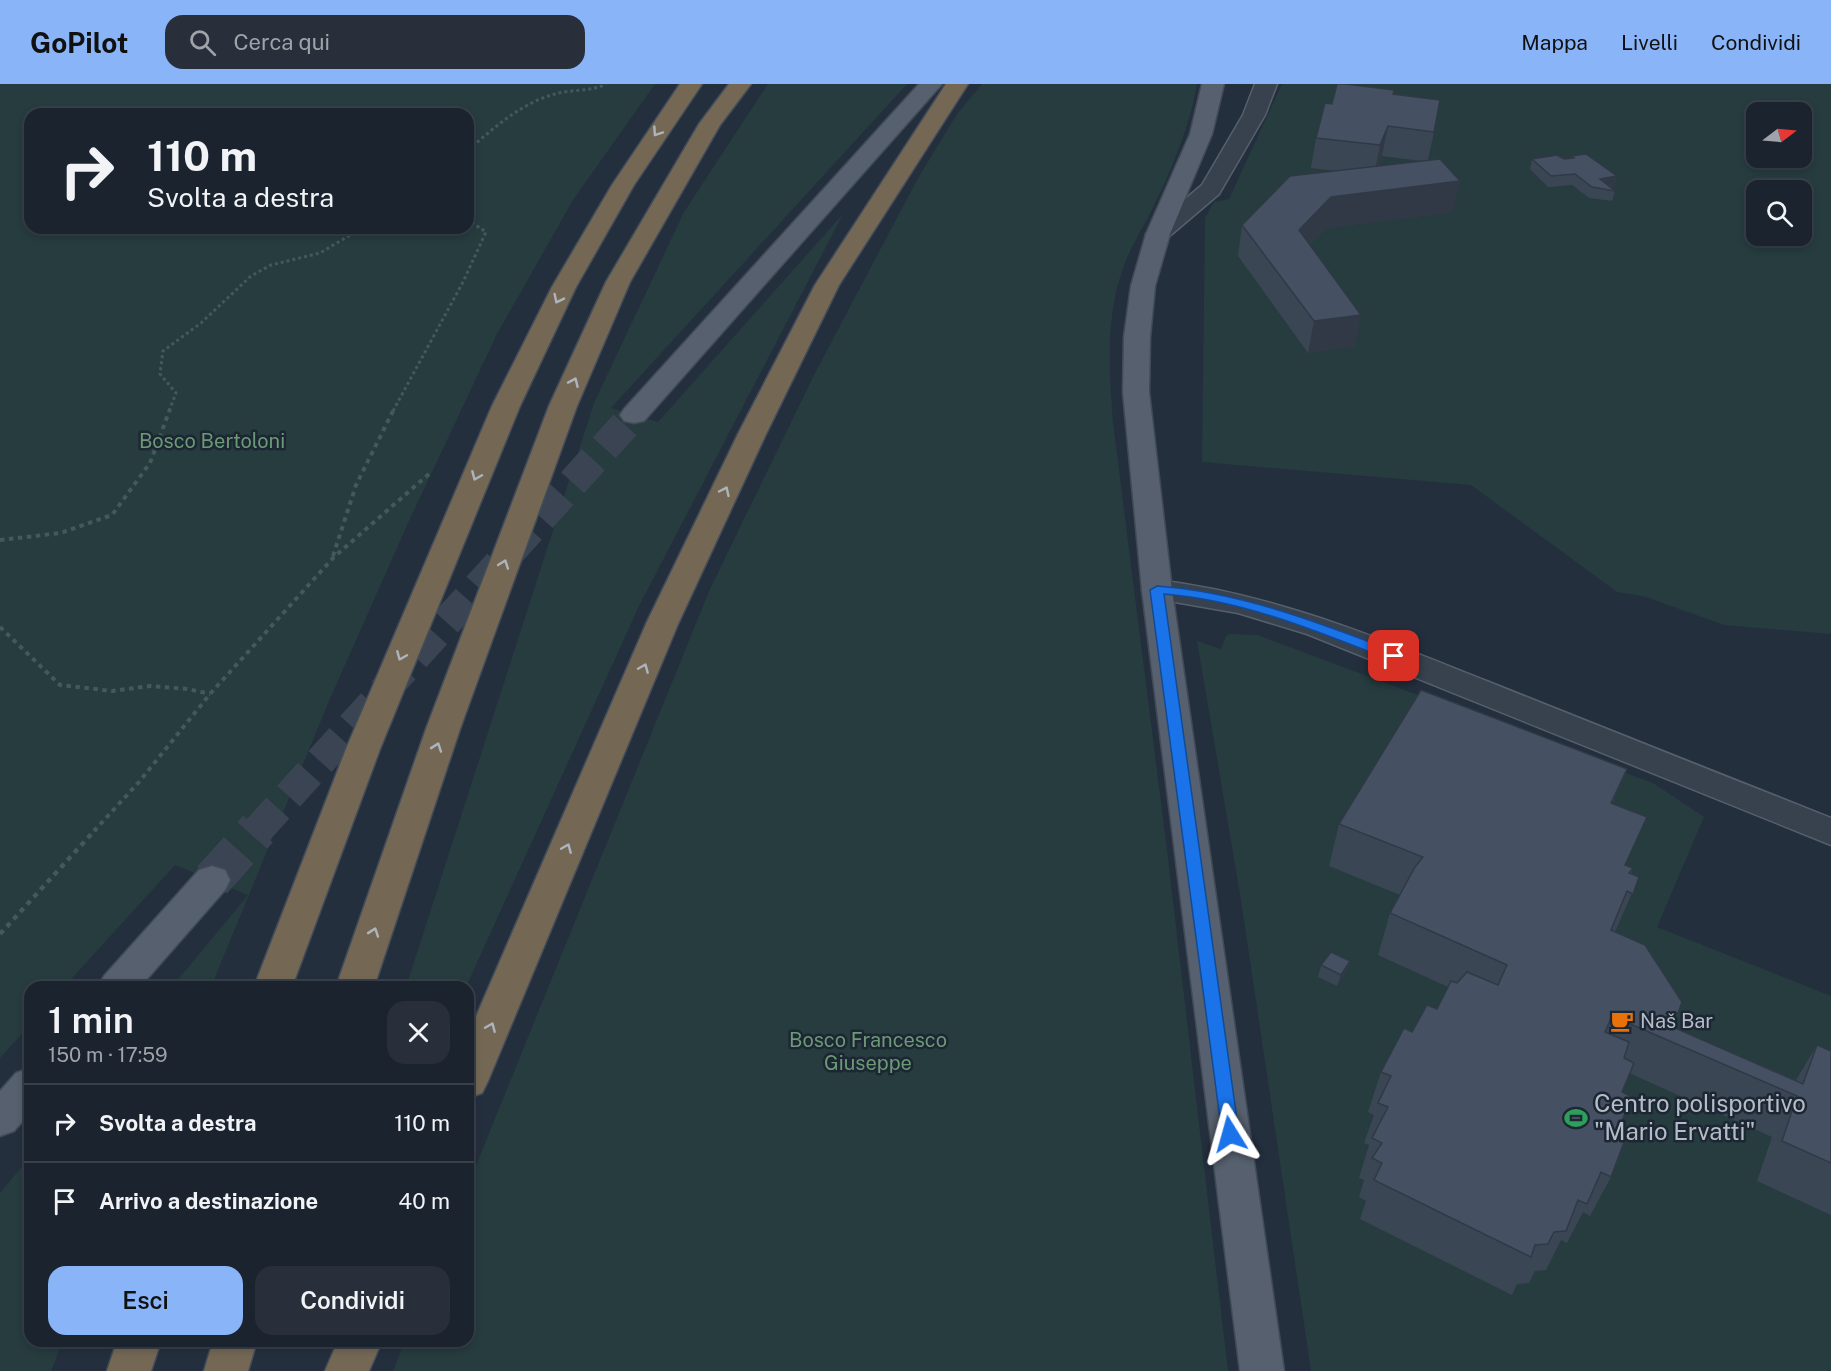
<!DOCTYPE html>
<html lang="it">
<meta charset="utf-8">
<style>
:root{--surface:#1b232e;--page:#282f3a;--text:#f1f3f6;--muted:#a0a4aa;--line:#39404a;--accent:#8ab4f8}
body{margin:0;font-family:"Public Sans",sans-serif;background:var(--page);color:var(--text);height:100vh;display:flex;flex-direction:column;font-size:22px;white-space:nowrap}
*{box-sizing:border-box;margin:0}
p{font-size:20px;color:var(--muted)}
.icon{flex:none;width:33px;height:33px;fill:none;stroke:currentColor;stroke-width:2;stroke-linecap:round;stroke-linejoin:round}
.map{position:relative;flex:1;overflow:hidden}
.side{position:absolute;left:24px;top:897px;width:450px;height:366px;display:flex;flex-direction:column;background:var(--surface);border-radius:18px;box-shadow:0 3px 9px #0003,0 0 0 2px var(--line)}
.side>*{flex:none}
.hud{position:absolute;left:24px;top:24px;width:450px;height:126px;border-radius:18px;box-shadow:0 3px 9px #0003,0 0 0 2px var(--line);background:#1b232e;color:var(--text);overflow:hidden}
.needle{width:39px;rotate:74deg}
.fabs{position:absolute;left:1746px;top:18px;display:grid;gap:12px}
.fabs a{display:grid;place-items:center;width:66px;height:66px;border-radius:12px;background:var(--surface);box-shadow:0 3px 9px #0003,0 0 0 2px var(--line);font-size:30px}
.pin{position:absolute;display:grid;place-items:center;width:51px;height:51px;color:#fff;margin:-26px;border-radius:12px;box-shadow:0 3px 9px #0006}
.me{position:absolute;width:66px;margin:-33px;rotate:352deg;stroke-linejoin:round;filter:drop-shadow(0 0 4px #0008)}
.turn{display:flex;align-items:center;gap:21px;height:126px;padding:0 24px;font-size:27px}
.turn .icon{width:78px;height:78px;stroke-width:2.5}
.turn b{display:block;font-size:42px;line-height:51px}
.round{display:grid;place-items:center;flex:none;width:63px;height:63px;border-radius:18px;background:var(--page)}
.headline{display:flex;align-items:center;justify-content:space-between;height:102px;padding:0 24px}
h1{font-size:36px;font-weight:600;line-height:45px}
.primary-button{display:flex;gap:12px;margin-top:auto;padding:12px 24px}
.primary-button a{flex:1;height:69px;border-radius:18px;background:var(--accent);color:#111;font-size:24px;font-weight:600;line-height:69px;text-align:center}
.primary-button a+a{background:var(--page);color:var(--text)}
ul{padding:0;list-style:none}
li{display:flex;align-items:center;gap:18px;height:78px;padding:0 24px;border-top:2px solid var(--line)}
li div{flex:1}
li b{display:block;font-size:22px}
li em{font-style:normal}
header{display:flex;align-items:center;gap:36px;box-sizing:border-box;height:84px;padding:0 30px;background:var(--accent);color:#111}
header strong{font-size:28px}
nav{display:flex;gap:33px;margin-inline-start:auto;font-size:21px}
.search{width:420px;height:54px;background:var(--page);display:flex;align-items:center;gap:15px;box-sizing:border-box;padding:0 21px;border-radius:18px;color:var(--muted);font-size:22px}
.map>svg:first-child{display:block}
.green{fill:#263c3f;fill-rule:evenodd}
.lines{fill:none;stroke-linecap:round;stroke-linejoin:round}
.major-tunnel-far1{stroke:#3a4453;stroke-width:31;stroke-dasharray:31 16;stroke-linecap:butt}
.major-tunnel{stroke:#3a4453;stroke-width:40;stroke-dasharray:40 20;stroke-linecap:butt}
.minor-casing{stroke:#565f6c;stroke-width:3}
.major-casing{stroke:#414a57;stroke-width:3}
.highway-casing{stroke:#434c59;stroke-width:3}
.path-far2{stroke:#44595c;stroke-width:3;stroke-dasharray:3 3;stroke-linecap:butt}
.path-far1{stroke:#44595c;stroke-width:4;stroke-dasharray:4.5 4.5;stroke-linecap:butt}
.path{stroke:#44595c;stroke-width:4.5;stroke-dasharray:5 5;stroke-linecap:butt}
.minor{fill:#38414e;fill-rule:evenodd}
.major{fill:#56606e;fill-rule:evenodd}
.highway{fill:#746855;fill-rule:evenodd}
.wall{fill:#3b4654;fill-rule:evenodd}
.shaded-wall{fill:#303945}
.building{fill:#455162;stroke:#303945;stroke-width:1.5}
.oneway{stroke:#aeb4bd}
.route{fill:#1a73e8;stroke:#114b97;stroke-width:1.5}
.labels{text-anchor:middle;stroke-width:5;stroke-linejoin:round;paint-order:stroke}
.park-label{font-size:20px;fill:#6b9a76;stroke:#1d2633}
.poi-label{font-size:20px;fill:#b4bcc9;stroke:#1d2633;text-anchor:start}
.near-poi-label{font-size:24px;fill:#b4bcc9;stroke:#1d2633;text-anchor:start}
</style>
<header>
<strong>GoPilot</strong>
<div class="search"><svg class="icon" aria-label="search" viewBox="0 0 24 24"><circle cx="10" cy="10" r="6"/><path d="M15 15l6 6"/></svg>Cerca qui</div>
<nav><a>Mappa</a><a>Livelli</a><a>Condividi</a></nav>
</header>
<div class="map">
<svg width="1831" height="1287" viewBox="0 0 1831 1287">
<rect width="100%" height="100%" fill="#242f3e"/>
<!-- green -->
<path class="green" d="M0 0H655L573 116 497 250 408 439 329 617 211 903H172L248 811 175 781 64 903H30V941L0 974ZM30 30H468V144H30Z
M768 0H907L611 324 658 338 843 130 639 522 466 903H406L594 319 684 128Z
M982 0H1197C1190 42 1171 87 1152 126 1143 143 1132 161 1125 179 1105 230 1109 286 1113 339L1166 758 1228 1287H393L405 1257H468V1101L710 505 814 291 918 94 957 30Z
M1282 0H1831V550L1724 541 1643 512 1617 508 1471 401 1202 378 1205 134 1214 118 1229 115ZM1756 28H1802V74H1756ZM1756 106H1802V152H1756Z
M1230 550 1257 551 1653 699 1704 733 1657 843 1831 912V1287H1311L1241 816 1197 557 1221 565 1226 552Z
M30 1073V1257H63L51 1287H0V1109Z"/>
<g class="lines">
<!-- major-tunnel-far1 -->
<path class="major-tunnel-far1" d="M257 747 634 331"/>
<!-- major-tunnel -->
<path class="major-tunnel" d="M212 796 258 745"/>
<!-- minor casing -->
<g class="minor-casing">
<path id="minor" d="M1255 0H1277L1265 31 1219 110 1166 155 1158 157 1150 155 1146 150 1150 145 1202 101 1243 31Z
M1157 496C1275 510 1380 555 1489 598 1603 644 1717 689 1831 734V761L1307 550 1238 529 1146 513 1142 506 1146 499Z"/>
</g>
<!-- major casing -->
<g class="major-casing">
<path id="major" d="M919 0H942L644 337 634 339 624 337 620 331 624 325Z
M1202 0H1224L1212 50 1170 150 1155 202 1150 253 1149 308 1172 506 1284 1287H1240L1142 506 1123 308 1124 253 1131 202 1146 150 1190 50Z
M212 782 225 786 230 796 225 806 140 903H98L104 892 199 786Z
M30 984V1029L14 1047 0 1052V1007L16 989Z"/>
</g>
<!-- highway casing -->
<g class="highway-casing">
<path id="highway" d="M680 0H702L634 101 576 203 520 322 380 665 292 903H254L346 665 492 322 552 203 612 101Z
M729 0H751L720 41 630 198 577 322 460 645 374 903H336L426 645 549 322 606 198 699 40Z
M946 0H968L839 201 766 350 678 540 488 997 482 1009 468 1014V951L646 540 738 350 815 201Z
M117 1257H161L151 1287H107Z
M213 1257H257L248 1287H204Z
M338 1257H382L369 1287H325Z"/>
</g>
<!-- path-far2 -->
<path class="path-far2" d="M468 66C494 44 521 19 555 10 571 5 591 8 606 0
M169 327 176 309 160 290 163 267 201 239 251 192 271 181 320 169 362 144
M393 327 463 198 486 148 468 136"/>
<!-- path-far1 -->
<path class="path-far1" d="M0 456 61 449 112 431 150 379 170 325
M333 472 356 401 394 325
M0 543 60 601 112 607 150 602 188 605 210 610
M94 747 139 698 210 610 333 474 430 389"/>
<!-- path -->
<path class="path" d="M0 850 96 745"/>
<!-- minor -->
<use href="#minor" class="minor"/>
<!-- major -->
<use href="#major" class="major"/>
<!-- highway -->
<use href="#highway" class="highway"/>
</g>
<!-- wall -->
<path class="wall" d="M1393 10 1434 48 1428 76 1453 128 1326 144 1309 161 1355 262 1308 269 1238 172 1242 141 1336 87 1311 84 1316 54 1332 20ZM1382 72 1422 77 1378 82Z
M1572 72 1617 92 1614 103H1611L1615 107 1612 117 1589 114 1572 101 1548 103 1530 85 1532 75H1571Z
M1627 685 1612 720 1626 781 1633 784 1631 790 1639 793 1615 848 1673 943 1796 996 1817 961 1831 967V1131L1757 1097 1772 1053 1629 989 1622 1008 1620 1041 1611 1093 1590 1132 1583 1128 1567 1159 1561 1156 1546 1186 1535 1187 1529 1199 1517 1200 1512 1211 1360 1135 1366 1117 1359 1113 1364 1096 1359 1094 1369 1061 1364 1059 1374 1031 1368 1028 1381 988 1412 948 1437 925 1448 903 1378 871 1390 829 1400 811 1329 782 1339 740Z
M1350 877 1346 888 1337 902 1318 893 1321 881Z"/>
<!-- shaded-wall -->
<path class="shaded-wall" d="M1388 42 1382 72 1374 91 1380 61Z
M1617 92 1614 103 1602 105 1600 95Z
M1460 97 1453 128 1326 144 1293 177 1299 146 1331 113Z
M1361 231 1355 262 1308 269 1314 237Z
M1350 877 1346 888 1337 902 1341 891Z"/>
<!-- building -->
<path class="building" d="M1337 0H1345L1394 6 1393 10 1440 16 1434 48 1388 42 1380 61 1316 54 1325 19 1332 20Z
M1586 70 1617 92 1600 95 1615 107 1592 103 1575 90 1551 92 1532 75 1557 71 1564 75 1574 74 1572 72Z
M1440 75 1460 97 1331 113 1299 146 1361 231 1314 237 1242 141 1290 92Z
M1421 606 1627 685 1611 719 1647 733 1625 781 1633 784 1629 789 1639 793 1633 810 1627 807 1611 846 1645 861 1682 918 1673 943 1803 1000 1817 961 1831 967V1079L1782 1057 1797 1012 1612 932 1605 948 1629 958 1624 974 1634 979 1622 1008 1632 1013 1620 1041 1629 1045 1611 1093 1601 1088 1587 1120 1578 1116 1566 1147 1554 1148 1548 1160 1535 1161 1531 1173 1374 1096 1382 1079 1372 1074 1382 1059 1372 1054 1388 1023 1378 1019 1391 992 1381 988 1404 944 1412 948 1427 921 1437 925 1451 897 1457 899 1467 888 1498 901 1507 881 1390 829 1415 783 1423 773 1339 740Z
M1331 868 1350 877 1341 891 1321 881Z"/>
<!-- one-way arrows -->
<defs><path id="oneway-chevron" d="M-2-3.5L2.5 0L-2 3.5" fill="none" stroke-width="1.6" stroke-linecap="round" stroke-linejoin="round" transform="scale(1.5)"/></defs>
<g class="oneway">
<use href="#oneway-chevron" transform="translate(657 48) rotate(124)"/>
<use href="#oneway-chevron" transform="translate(558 215) rotate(116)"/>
<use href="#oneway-chevron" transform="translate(574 298) rotate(-66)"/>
<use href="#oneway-chevron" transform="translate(476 392) rotate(113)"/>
<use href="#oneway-chevron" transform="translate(725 407) rotate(-65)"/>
<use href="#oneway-chevron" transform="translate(504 480) rotate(-70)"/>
<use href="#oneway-chevron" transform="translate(401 572) rotate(113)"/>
<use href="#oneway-chevron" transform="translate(644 584) rotate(-67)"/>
<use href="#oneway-chevron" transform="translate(437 663) rotate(-71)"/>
<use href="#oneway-chevron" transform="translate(567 764) rotate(-67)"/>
<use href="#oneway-chevron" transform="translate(374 848) rotate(-71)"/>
<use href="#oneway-chevron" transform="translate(491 943) rotate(-67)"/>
</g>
<!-- route -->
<path class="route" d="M1157 502C1241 508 1320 539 1399 569L1401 572 1399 576H1390C1317 547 1242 516 1164 510L1239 1050 1236 1055 1230 1057 1224 1055 1222 1050 1150 506Z"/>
<!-- icons -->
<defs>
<g id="cafe-bare" transform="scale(1.8)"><path d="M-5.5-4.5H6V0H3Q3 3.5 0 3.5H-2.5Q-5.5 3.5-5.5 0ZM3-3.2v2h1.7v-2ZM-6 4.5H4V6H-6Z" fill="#e8710a" stroke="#1d2633" stroke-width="2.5" paint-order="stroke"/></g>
<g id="stadium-bare" transform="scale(1.8)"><path d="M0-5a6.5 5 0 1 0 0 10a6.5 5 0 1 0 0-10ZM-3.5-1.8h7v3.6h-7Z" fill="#2e9e5b" stroke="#1d2633" stroke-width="2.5" paint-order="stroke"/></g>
</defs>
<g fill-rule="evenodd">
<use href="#cafe-bare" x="1622" y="937"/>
<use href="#stadium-bare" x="1576" y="1034"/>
</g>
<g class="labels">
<!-- park labels -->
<g class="park-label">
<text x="212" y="364">Bosco Bertoloni</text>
<text x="868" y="963">Bosco Francesco<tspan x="868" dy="23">Giuseppe</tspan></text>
</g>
<!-- poi labels -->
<g class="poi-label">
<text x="1640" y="944">Naš Bar</text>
</g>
<!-- near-poi labels -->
<g class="near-poi-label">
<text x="1594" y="1028">Centro polisportivo<tspan x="1594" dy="28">"Mario Ervatti"</tspan></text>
</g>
</g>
</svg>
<div class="fabs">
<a><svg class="needle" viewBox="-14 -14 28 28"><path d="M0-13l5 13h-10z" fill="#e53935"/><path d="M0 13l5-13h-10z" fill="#a0a4aa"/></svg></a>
<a><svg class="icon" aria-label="search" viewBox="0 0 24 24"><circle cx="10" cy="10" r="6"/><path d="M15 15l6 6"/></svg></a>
</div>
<div class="pin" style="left:1394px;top:572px;background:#d93025"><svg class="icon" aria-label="arrive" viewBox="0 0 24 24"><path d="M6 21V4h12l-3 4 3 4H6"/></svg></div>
<svg class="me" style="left:1230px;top:1050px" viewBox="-20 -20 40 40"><path d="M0-17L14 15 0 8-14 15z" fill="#1a73e8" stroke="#fff" stroke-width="4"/></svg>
<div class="hud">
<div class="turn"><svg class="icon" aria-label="right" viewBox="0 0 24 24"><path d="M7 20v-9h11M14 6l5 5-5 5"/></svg><div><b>110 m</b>Svolta a destra</div></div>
</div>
<section class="side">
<div class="headline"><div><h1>1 min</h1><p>150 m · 17:59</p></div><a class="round"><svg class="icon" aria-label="close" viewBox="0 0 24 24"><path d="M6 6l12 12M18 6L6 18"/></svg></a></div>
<ul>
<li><svg class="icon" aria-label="right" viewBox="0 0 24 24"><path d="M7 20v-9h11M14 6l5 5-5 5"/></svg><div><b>Svolta a destra</b></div><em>110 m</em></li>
<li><svg class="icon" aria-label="arrive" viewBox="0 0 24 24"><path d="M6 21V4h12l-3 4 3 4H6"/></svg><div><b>Arrivo a destinazione</b></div><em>40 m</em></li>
</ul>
<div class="primary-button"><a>Esci</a><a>Condividi</a></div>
</section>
</div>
